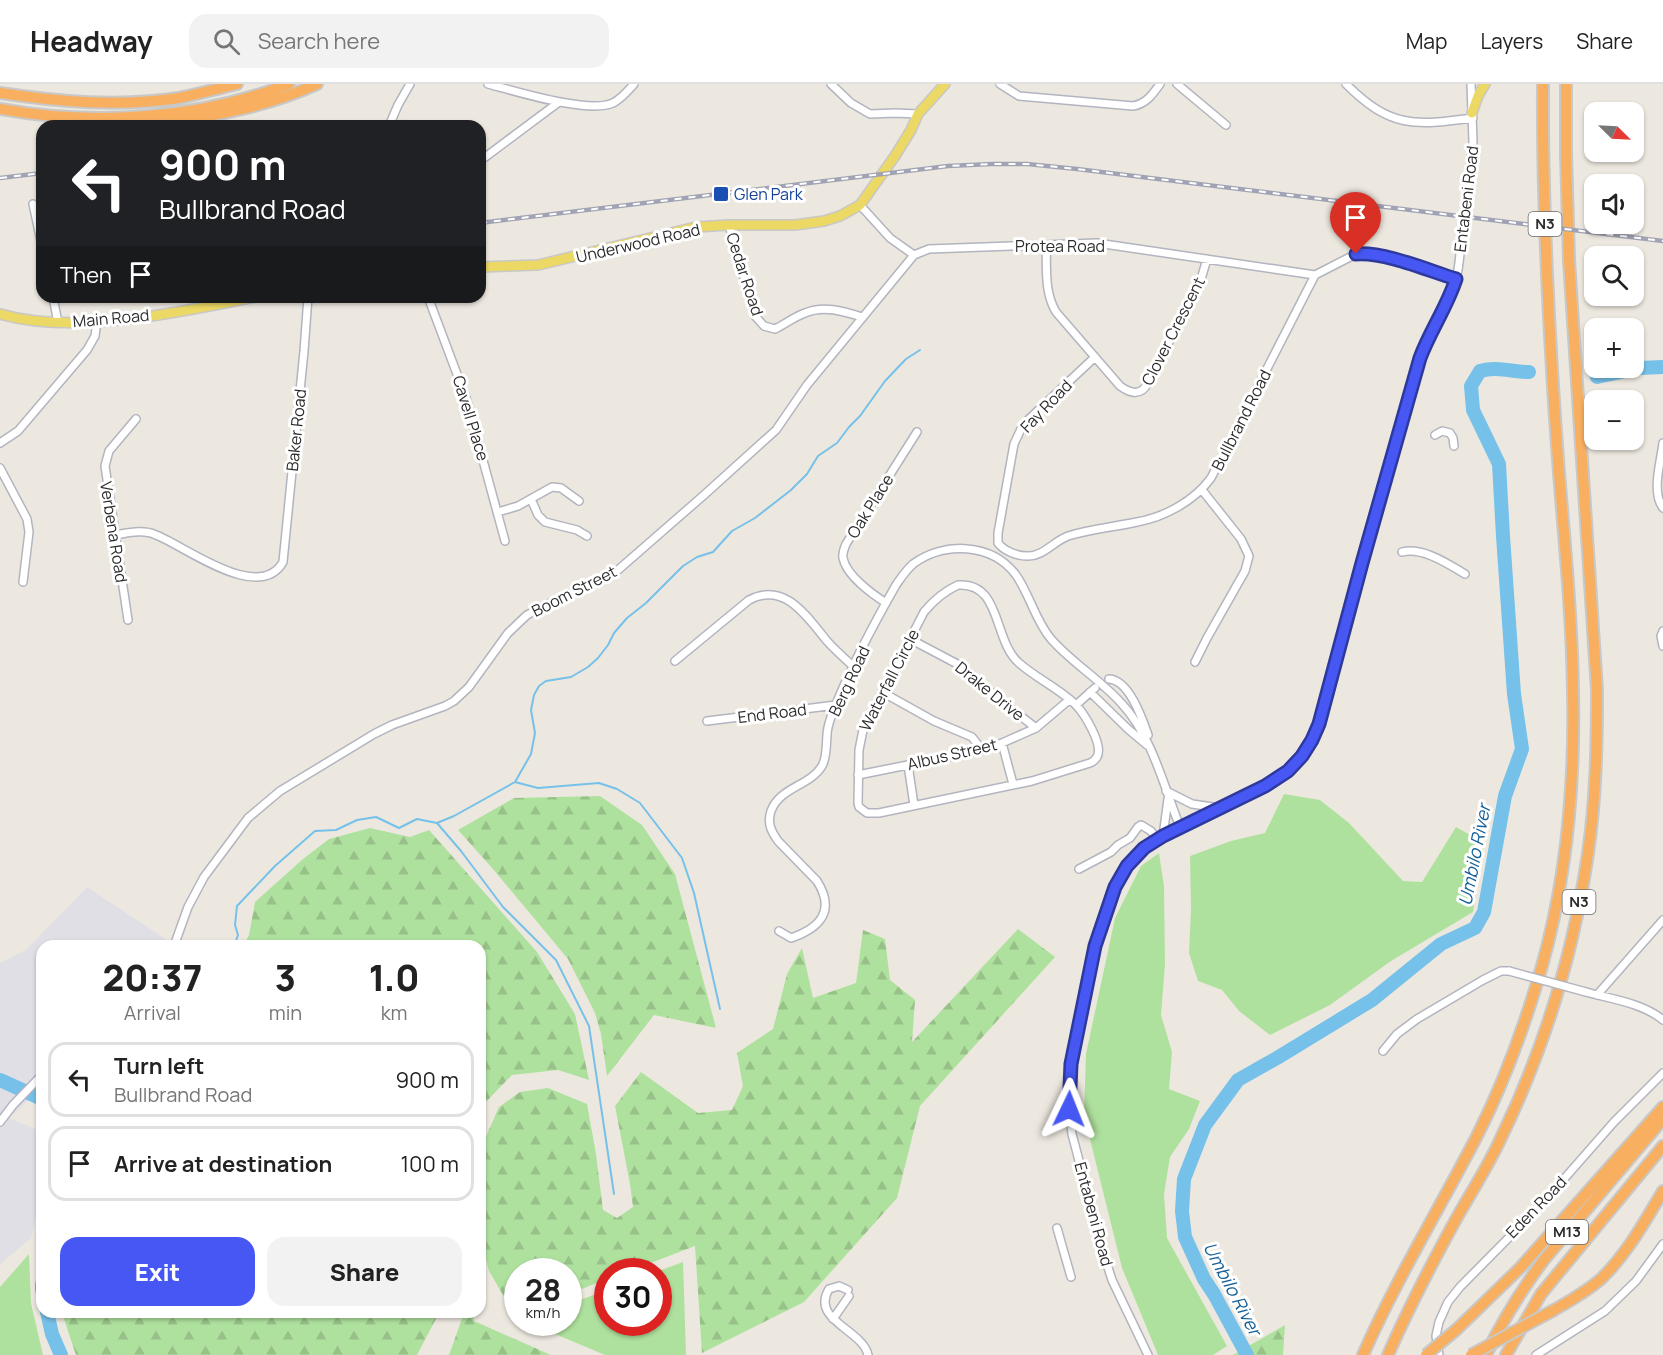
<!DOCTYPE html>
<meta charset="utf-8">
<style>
:root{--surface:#fff;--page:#f2f2f2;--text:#222;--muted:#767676;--line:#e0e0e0;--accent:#4657f3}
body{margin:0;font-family:Manrope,sans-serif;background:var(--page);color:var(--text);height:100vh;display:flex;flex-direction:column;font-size:22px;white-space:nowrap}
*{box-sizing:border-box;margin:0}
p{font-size:20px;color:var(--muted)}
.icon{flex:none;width:33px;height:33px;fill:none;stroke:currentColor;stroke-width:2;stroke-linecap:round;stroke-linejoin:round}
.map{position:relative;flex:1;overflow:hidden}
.side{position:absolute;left:36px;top:856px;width:450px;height:378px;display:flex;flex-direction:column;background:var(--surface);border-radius:18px;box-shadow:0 2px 4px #0004}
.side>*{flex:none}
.hud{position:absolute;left:36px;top:36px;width:450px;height:183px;border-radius:18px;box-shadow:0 2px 4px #0004;background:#202124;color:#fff;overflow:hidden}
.needle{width:39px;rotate:114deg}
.buttons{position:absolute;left:1584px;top:18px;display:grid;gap:12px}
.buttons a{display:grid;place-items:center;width:60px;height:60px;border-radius:12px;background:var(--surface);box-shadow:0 2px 4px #0004;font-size:30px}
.speed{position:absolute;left:504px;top:1174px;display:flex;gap:12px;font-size:30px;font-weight:700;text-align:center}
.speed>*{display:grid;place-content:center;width:78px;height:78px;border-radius:50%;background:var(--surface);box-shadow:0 2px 4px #0004;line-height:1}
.speed small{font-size:15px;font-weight:400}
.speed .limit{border:9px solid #d22;background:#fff;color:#111}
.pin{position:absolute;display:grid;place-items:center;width:51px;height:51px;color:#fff;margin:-62px -26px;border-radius:50% 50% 50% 0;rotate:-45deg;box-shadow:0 0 6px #0007}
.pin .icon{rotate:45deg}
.me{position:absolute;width:66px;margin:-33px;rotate:2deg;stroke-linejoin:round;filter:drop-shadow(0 0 4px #0008)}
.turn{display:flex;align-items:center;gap:21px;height:126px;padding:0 24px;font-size:27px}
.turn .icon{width:78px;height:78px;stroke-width:2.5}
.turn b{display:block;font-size:42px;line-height:51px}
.then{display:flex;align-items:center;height:57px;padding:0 24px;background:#0003;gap:12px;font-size:22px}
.eta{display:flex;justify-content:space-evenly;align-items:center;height:102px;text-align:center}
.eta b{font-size:36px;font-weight:800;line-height:42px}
.action{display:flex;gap:12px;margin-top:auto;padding:12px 24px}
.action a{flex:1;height:69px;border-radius:18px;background:var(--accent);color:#fff;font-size:24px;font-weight:800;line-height:69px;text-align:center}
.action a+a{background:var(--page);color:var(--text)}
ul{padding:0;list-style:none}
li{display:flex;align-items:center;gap:18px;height:75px;margin:0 12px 9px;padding:0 12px;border:3px solid var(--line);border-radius:18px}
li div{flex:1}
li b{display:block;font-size:22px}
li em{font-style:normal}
header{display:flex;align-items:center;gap:36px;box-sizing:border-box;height:84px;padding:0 30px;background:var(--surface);border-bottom:2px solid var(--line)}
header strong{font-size:28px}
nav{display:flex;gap:33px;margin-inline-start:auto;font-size:21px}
.search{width:420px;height:54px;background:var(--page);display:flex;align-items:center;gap:15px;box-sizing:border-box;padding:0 21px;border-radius:18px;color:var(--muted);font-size:22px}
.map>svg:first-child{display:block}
.industrial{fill:#e1dfe6}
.grass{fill:#afe19e}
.forest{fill:url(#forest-firs)}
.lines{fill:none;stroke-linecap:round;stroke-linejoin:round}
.stream{stroke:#76c1ea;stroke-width:2}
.river{stroke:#76c1ea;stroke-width:14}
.minor-casing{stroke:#b2b4bf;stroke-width:10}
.major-casing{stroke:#c8c8c8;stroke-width:12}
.highway-casing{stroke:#c8c8c8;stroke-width:14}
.minor{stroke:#fff;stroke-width:7}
.major{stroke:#ecd865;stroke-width:9}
.highway{stroke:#f8af5f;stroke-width:10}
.rail-casing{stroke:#a1a3b5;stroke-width:4.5}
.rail{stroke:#fff;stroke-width:2;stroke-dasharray:7;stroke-linecap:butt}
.minor-bridge-casing{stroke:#b2b4bf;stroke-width:10;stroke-linecap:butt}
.highway-bridge-casing{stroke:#c8c8c8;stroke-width:14;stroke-linecap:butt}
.minor-bridge{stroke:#fff;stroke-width:7}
.highway-bridge{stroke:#f8af5f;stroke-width:10}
.route-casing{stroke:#2e399e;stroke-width:15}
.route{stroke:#4657f3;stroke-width:10}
.transit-dot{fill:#1a4fb4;stroke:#fff;stroke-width:2}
.labels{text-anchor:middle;stroke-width:6;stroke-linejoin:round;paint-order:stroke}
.shield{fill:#fff;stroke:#6b6b6b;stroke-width:1.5}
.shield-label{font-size:15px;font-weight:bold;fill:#2c2c2c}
.transit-label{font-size:16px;fill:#164399;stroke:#fff;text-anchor:start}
.street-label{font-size:16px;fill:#2c2c2c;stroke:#fff}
.water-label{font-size:18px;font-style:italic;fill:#135f99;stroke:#fff}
</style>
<header>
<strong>Headway</strong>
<div class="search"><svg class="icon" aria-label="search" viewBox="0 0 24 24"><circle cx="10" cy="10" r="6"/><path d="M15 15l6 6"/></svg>Search here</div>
<nav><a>Map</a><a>Layers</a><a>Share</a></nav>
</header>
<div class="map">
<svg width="1663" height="1271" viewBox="0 0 1663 1271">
<defs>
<pattern id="forest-firs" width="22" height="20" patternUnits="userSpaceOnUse" patternTransform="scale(1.5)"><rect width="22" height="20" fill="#afe19e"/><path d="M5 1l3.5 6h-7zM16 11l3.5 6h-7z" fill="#97c188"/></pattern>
</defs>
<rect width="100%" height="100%" fill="#ede8df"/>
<!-- industrial -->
<path class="industrial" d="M87 803 176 862H42V1004L9 1034 42 1048V1105L31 1154 0 1180V879L27 865Z"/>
<!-- grass -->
<path class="grass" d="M1284 710 1320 716 1349 739 1403 797 1422 798 1456 743 1484 759 1473 828 1391 877 1330 921 1270 951 1239 927 1222 906 1198 897 1189 869 1191 826 1190 772 1231 757 1265 749Z
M1159 769 1164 802 1165 880 1161 931 1172 968 1169 1005 1200 1017 1189 1045 1170 1073 1164 1110 1167 1154 1227 1262 1213 1271H1158L1122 1184 1084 1031 1086 970 1115 834 1141 782Z
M29 1170 31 1219 43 1271H0V1203Z
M683 1178 686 1271H605L529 1239H568L569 1220 607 1206 608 1239H658V1188H656Z"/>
<!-- forest -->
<path class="forest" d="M600 712 642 741 675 790 716 944 654 931 607 992 601 950 595 929 568 875 493 785 458 746 514 714Z
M370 744 410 753 429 746 537 868 575 930 589 996 558 986 512 991 480 1024V862H243L249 851 255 818 303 775 329 755Z
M1018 845 1055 873 920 1022 897 1114 804 1218 702 1269 695 1162 627 1188H608L607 1195 569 1210 568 1188H518L517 1229 514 1230 489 1187 480 1152V1066L499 1023 520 1008 548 1004 587 1020 596 1070 603 1126 617 1134 633 1123 630 1100 615 1022 641 988 698 1029 732 1026 743 1002 737 969 773 945 787 890 802 864 813 914 856 899 863 846 885 855 890 896 915 916 912 958Z
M62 1229V1228L439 1229 417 1271H76Z
M464 1229H473L474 1237 551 1271H449Z
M1285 1241 1283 1271H1233Z"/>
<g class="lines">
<!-- stream -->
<path class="stream" d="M515 698 538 704 599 699 617 705 640 719 682 774 694 809 720 925
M437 739 461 767 503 823 556 876 589 942 614 1110
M234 862 238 851 235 841 237 822 275 782 315 747 336 746 357 736 376 733 399 744 417 735 437 739 454 732 515 698 531 670 535 649 531 626 534 611 539 602 546 597 571 593 588 583 598 574 608 561 614 549 627 534 646 519 683 482 697 473 713 468 732 447 755 434 791 406 807 390 818 372 837 359 849 343 860 332 885 297 906 275 920 266"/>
<!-- river -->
<path class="river" d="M1597 293 1640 284 1663 283
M0 996 42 1015
M42 1200V1206
M47 1228 52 1250 61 1271
M1247 1271 1214 1210 1204 1195 1185 1153 1182 1127 1184 1095 1205 1041 1238 996 1277 974 1372 916 1441 860 1475 844 1484 828 1505 712 1522 665 1514 610 1503 452 1499 380 1473 326 1471 302 1480 287C1497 282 1512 288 1529 288"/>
<!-- minor casing -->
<g class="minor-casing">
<path id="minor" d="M488 0C515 7 588 30 613 19 621 15 628 7 634 0
M831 0 851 19 870 30 895 29 918 30
M1000 0 1019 12 1133 22C1146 20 1153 10 1160 0
M1177 0 1226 41
M1346 0C1390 44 1414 42 1473 34
M389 42 398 21 410 0
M480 77 559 18
M33 120 42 162
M860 121 890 154 914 171
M1466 121 1473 58 1471 0
M729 141 755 232 764 242 775 245C785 240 794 233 805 229 823 221 843 227 862 233
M1046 161C1047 184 1044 208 1056 228L1120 302C1131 310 1141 312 1148 299L1201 195 1207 175
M53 213 58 239
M428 213 466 314 505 457
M1095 273 1028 336 1021 345 1014 360 998 449V459C1004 467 1017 472 1027 472 1043 473 1054 457 1068 452 1091 445 1114 443 1137 438 1165 433 1194 417 1211 394L1315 191 1356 170 1368 169 1384 172 1456 195
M1435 351 1442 347 1450 349 1453 354 1454 362
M0 359 18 347 87 266 95 252 97 237
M1663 359C1661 377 1651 408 1663 424
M0 384 27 435 29 448 23 498
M531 415 538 431 545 438 577 446 587 452
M498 428 518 422 552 403 561 404 579 417
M115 451C128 449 143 445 156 451 185 462 259 520 283 478L304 267 308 213
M1402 468C1423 463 1448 480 1465 490
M958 501C1002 498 993 557 1019 579 1036 594 1058 604 1075 620 1084 629 1104 661 1097 673 1095 676 1093 678 1090 679L1032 697 879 729H867L859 723 858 719 859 666 863 646 924 528C933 517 945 507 958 501Z
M886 519C872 510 846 491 843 474 842 469 844 465 846 460L917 348
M128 536 105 382 109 367 136 335
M1663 547 1661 552 1663 562
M910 555 961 582 1000 616 1036 644
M675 577 749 516C785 497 807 533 827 557 835 566 844 574 854 583
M1195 578 1207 554 1245 487 1249 472 1241 455 1202 406
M1109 595C1129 596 1142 634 1148 651
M882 608 934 637 972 653 982 666
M1090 608 1128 645 1147 661
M1076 621 1095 604
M707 637 836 621
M1002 659 1013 700
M908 681 914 721
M858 691 982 666 1002 659 1036 644 1069 616
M1166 707 1192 720 1220 724
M1163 752 1168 715
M1079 785 1111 768 1118 761 1130 754 1138 743 1141 741 1151 747 1157 755
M779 847 791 854C820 844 836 827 817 797L778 757C771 747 767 739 771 727 780 703 810 702 822 682 827 673 826 662 827 651 827 645 829 639 831 633 848 588 872 543 896 501 901 494 906 486 913 480 944 457 992 459 1016 491 1030 511 1035 536 1051 555 1072 579 1101 596 1122 620 1152 652 1164 703 1180 743
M174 862 188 823 204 793 248 734 280 707 374 650 392 641 445 622 454 617 469 603 508 549 527 531 554 517 601 496 618 486 704 411 776 346 807 301 914 171 929 165 1097 159 1315 191
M1586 908C1611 915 1643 919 1663 936
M1597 911 1663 836
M1383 967 1397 950 1417 935 1483 896 1501 887H1509
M0 1038 13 1021 42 991
M1057 1144 1071 1193
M848 1206 839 1202 829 1205C810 1236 863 1246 868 1271
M833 1235 849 1212
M1148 1271 1112 1196 1103 1168 1072 1050 1069 1025 1071 980 1095 862 1115 803 1127 782 1144 764 1163 752 1275 697C1295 681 1309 664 1319 640L1362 479 1420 274C1429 251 1442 232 1452 209 1459 191 1460 169 1462 149
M1439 1271 1436 1252 1439 1238 1448 1218 1460 1203 1542 1120 1614 1038 1663 989
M1536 1271 1605 1227 1636 1197 1663 1160"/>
</g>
<!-- major casing -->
<g class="major-casing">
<path id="major" d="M1472 29 1478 12 1485 0
M480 183 538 181 696 143 729 141H795L824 137 840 132 860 121 895 72 911 46 918 30 945 0
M0 230C78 252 177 228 256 213"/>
</g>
<!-- highway casing -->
<g class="highway-casing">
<path id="highway" d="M0 9C59 18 119 23 179 14 198 10 217 5 237 0
M0 25C94 42 199 35 289 0
M166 36C213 35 275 19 317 0
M1554 1226C1570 1217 1587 1207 1601 1195 1627 1170 1645 1137 1663 1107
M1456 1246 1521 1183 1663 1023
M1363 1271C1396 1196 1438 1127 1476 1054 1504 999 1525 941 1542 882 1567 793 1575 699 1573 607 1572 530 1564 453 1558 376 1549 251 1542 126 1543 0
M1388 1271C1408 1225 1431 1181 1455 1137 1470 1110 1488 1083 1501 1054 1544 965 1574 867 1588 769 1596 715 1597 661 1597 606L1569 176 1566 70V0
M1486 1271C1502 1237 1521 1207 1543 1177L1663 1035
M1506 1271 1541 1210 1663 1062"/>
</g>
<!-- minor -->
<use href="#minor" class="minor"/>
<!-- major -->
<use href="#major" class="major"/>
<!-- highway -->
<use href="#highway" class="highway"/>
<!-- rail casing -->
<g class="rail-casing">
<path id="rail" d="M0 94 42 89
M480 139 948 82 992 80H1027L1077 85 1663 157"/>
</g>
<!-- rail -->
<use href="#rail" class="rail"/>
<!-- minor-bridge casing -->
<g class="minor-bridge-casing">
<path id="minor-bridge" d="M1462 149 1466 121
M1509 887 1586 908"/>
</g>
<!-- highway-bridge casing -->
<g class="highway-bridge-casing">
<path id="highway-bridge" d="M1426 1271 1456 1246
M1471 1271 1554 1226"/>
</g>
<!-- minor-bridge -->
<use href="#minor-bridge" class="minor-bridge"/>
<!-- highway-bridge -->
<use href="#highway-bridge" class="highway-bridge"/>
</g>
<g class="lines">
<!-- route casing -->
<g class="route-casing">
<path id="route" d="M1069 1025 1071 980 1095 862 1115 803 1127 782 1144 764 1163 752 1265 702 1288 687 1302 672 1312 656 1319 640 1362 479 1420 274C1430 247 1447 223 1456 195 1427 186 1386 168 1356 170"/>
</g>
<!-- route -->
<use href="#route" class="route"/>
</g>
<!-- markers -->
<rect class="transit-dot" x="713" y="102" width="16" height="16" rx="3"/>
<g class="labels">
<!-- shield labels -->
<g class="shield">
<rect x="1528.5" y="128" width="33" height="24" rx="4.5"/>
<rect x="1562.5" y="806" width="33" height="24" rx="4.5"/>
<rect x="1546" y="1136" width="42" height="24" rx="4.5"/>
</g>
<g class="shield-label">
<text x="1545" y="145">N3</text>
<text x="1579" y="823">N3</text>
<text x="1567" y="1153">M13</text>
</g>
<!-- transit labels -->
<g class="transit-label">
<text x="734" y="116">Glen Park</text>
</g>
<!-- street labels -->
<g class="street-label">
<text transform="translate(1466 115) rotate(-83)" y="6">Entabeni Road</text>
<text transform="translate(638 159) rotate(-13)" y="6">Underwood Road</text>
<text x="1060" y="168">Protea Road</text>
<text transform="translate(745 190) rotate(72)" y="6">Cedar Road</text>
<text transform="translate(111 234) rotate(-5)" y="6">Main Road</text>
<text transform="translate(1173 247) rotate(-63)" y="6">Clover Crescent</text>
<text transform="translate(1046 322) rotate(-46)" y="6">Fay Road</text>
<text transform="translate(471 334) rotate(73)" y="6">Cavell Place</text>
<text transform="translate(1241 336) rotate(-63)" y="6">Bullbrand Road</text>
<text transform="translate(296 346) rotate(-84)" y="6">Baker Road</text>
<text transform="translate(870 422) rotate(-58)" y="6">Oak Place</text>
<text transform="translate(114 448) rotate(81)" y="6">Verbena Road</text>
<text transform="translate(574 507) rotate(-27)" y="6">Boom Street</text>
<text transform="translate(889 596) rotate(-63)" y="6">Waterfall Circle</text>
<text transform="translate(849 597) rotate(-65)" y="6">Berg Road</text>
<text transform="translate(990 607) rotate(39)" y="6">Drake Drive</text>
<text transform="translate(772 629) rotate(-7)" y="6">End Road</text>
<text transform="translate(952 670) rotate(-13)" y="6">Albus Street</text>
<text transform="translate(1536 1123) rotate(-46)" y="6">Eden Road</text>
<text transform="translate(1094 1130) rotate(75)" y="6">Entabeni Road</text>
</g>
<!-- water labels -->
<g class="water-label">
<text transform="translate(1475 771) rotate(-79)" y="6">Umbilo River</text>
<text transform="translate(1232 1205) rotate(62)" y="6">Umbilo River</text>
</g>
</g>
</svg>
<div class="buttons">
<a><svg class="needle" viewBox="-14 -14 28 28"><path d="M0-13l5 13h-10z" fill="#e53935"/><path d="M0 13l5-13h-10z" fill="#767676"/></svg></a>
<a><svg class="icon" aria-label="sound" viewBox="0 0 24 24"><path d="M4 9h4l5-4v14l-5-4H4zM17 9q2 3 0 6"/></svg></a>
<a><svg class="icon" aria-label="search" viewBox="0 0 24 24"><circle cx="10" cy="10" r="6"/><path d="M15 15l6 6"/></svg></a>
<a>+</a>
<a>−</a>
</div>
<div class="speed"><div>28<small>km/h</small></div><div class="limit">30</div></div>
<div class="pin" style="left:1356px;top:170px;background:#d93025"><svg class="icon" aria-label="arrive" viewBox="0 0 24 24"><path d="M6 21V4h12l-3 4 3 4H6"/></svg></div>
<svg class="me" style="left:1069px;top:1025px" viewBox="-20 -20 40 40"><path d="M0-17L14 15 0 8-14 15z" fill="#4657f3" stroke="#fff" stroke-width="4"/></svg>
<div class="hud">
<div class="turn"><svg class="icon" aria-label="left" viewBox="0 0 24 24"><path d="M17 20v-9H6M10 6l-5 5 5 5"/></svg><div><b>900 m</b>Bullbrand Road</div></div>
<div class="then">Then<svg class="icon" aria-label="arrive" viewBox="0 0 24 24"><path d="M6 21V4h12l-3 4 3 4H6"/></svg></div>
</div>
<section class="side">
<div class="eta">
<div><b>20:37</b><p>Arrival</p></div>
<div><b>3</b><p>min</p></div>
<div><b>1.0</b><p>km</p></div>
</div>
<ul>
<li><svg class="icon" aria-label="left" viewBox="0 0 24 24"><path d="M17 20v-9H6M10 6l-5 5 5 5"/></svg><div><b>Turn left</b><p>Bullbrand Road</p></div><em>900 m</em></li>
<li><svg class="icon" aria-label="arrive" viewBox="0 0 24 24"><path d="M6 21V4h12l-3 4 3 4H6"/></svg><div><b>Arrive at destination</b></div><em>100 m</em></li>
</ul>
<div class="action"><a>Exit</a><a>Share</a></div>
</section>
</div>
